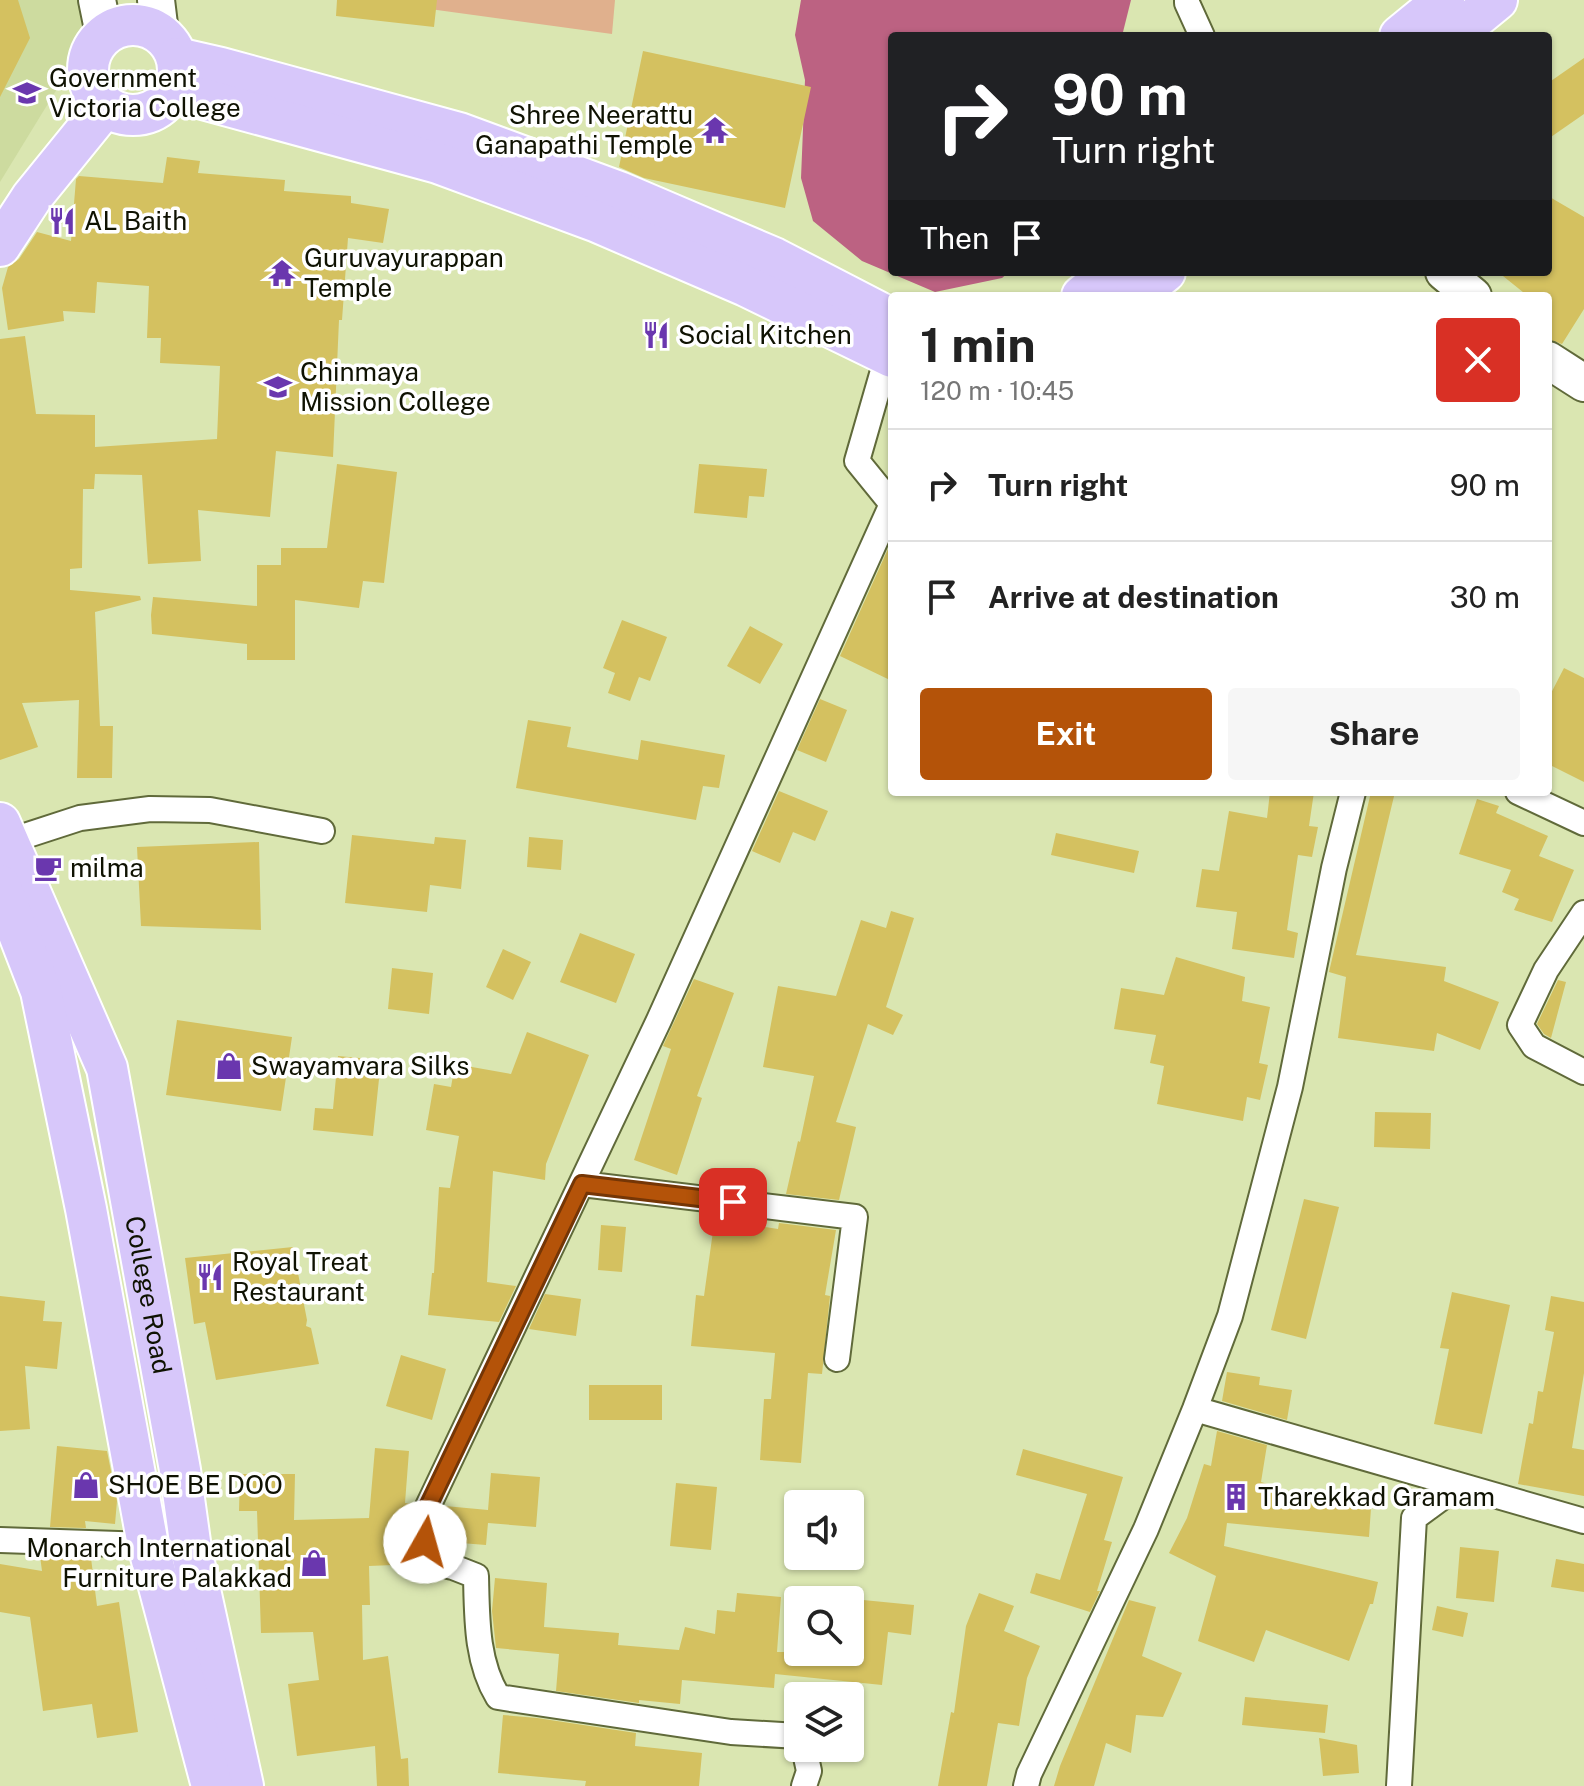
<!DOCTYPE html>
<meta charset="utf-8">
<style>
:root{--surface:#fff;--page:#f6f6f6;--text:#222;--muted:#767676;--line:#e0e0e0;--accent:#b45309}
body{margin:0;font-family:"Public Sans",sans-serif;background:var(--page);color:var(--text);height:100vh;display:flex;flex-direction:column;font-size:30px;white-space:nowrap}
*{box-sizing:border-box;margin:0}
p{font-size:26px;color:var(--muted)}
.icon{flex:none;width:44px;height:44px;fill:none;stroke:currentColor;stroke-width:2;stroke-linecap:round;stroke-linejoin:round}
.map{position:relative;flex:1;overflow:hidden}
.panel{position:absolute;left:888px;top:292px;width:664px;height:504px;display:flex;flex-direction:column;background:var(--surface);border-radius:8px;box-shadow:0 2px 6px #0004}
.panel>*{flex:none}
.banner{position:absolute;left:888px;top:32px;width:664px;height:244px;border-radius:8px;box-shadow:0 2px 6px #0004;background:#202124;color:#fff;overflow:hidden}
.controls{position:absolute;left:784px;top:1490px;display:grid;gap:16px}
.controls a{display:grid;place-items:center;width:80px;height:80px;border-radius:8px;background:var(--surface);box-shadow:0 2px 6px #0004;font-size:40px}
.pin{position:absolute;display:grid;place-items:center;width:68px;height:68px;color:#fff;margin:-34px;border-radius:16px;box-shadow:0 4px 12px #0006}
.me{position:absolute;width:88px;margin:-44px;rotate:7deg;stroke-linejoin:round;filter:drop-shadow(0 0 6px #0008)}
.turn{display:flex;align-items:center;gap:28px;height:168px;padding:0 32px;font-size:36px}
.turn .icon{width:104px;height:104px;stroke-width:2.5}
.turn b{display:block;font-size:56px;line-height:68px}
.then{display:flex;align-items:center;height:76px;padding:0 32px;background:#0003;gap:16px;font-size:30px}
.round{display:grid;place-items:center;flex:none;width:84px;height:84px;border-radius:8px;background:var(--page)}
.overview{display:flex;align-items:center;justify-content:space-between;height:136px;padding:0 32px}
h1{font-size:48px;font-weight:700;line-height:60px}
.primary-button{display:flex;gap:16px;margin-top:auto;padding:16px 32px}
.primary-button a{flex:1;height:92px;border-radius:8px;background:var(--accent);color:#fff;font-size:32px;font-weight:700;line-height:92px;text-align:center}
.primary-button a+a{background:var(--page);color:var(--text)}
ul{padding:0;list-style:none}
li{display:flex;align-items:center;gap:24px;height:112px;padding:0 32px;border-top:2px solid var(--line)}
li div{flex:1}
li b{display:block;font-size:30px}
li em{font-style:normal}
.map>svg:first-child{display:block}
.built{fill:#cddb9f}
.green{fill:#e0b08d}
.water{fill:#bc6282}
.building{fill:#d4c160}
.lines{fill:none;stroke-linecap:round;stroke-linejoin:round}
.street-casing{stroke:#606a3a;stroke-width:28}
.secondary-casing{stroke:#606a3a;stroke-width:40}
.primary-casing{stroke:#fff;stroke-width:44}
.street{stroke:#fff;stroke-width:24}
.secondary{stroke:#fff;stroke-width:36}
.primary{stroke:#d7c7fa;stroke-width:40}
.route-casing{stroke:#753606;stroke-width:20}
.route{stroke:#b45309;stroke-width:14}
.labels{text-anchor:middle;stroke-width:7;stroke-linejoin:round;paint-order:stroke}
.poi-label{font-size:26px;fill:#0f1202;stroke:#fff;text-anchor:start}
.street-label{font-size:26px;fill:#0f1202;stroke:#fff}
</style>
<div class="map">
<svg width="1584" height="1786" viewBox="0 0 1584 1786">
<rect width="100%" height="100%" fill="#dae6b1"/>
<!-- built -->
<path class="built" d="M0 0H109V4L0 182Z"/>
<!-- green -->
<path class="green" d="M364 0H615L612 34Z"/>
<!-- water -->
<path class="water" d="M801 0H1131L1122 36H892V272H1009L1002 278 935 292 862 261 813 221 801 178 805 80 795 35Z"/>
<!-- building -->
<path class="building" d="M0 0H18L30 38 0 97Z
M337 0H437L434 27 336 16Z
M643 51 811 87 785 208 644 178 619 167Z
M1584 58V114L1548 139V83Z
M167 157 200 161 198 173 285 180 284 191 351 196V203L389 209 383 243 348 238 342 320H339L333 457 276 451 270 517 198 510 201 561 148 564 142 475 95 474 94 489H83L82 568 70 569V590L140 596 141 600 95 612 100 726H113L112 778H77L79 700 22 703 38 747 0 760V339L25 336 36 414 95 415V447L217 439 220 366 160 363 161 338H147L149 286 97 282 95 313 63 311 64 321 8 330 2 288 8 267 19 259 37 232 71 241 76 179 79 176 163 183Z
M1548 196 1584 217V309L1562 344 1548 339V296H1528L1498 272H1548Z
M337 464 397 472 384 583 363 581 359 608 295 600V660H247V644L152 634 151 615 153 597 257 606V565H281V548H327Z
M699 464 767 469 764 497 749 496 747 518 694 513Z
M892 540V681L840 656Z
M622 620 667 637 650 681 639 677 630 701 608 693 615 673 603 668Z
M750 626 783 644 760 684 727 666Z
M1564 668 1584 678V782L1548 764V699Z
M820 699 847 710 826 762 797 750Z
M528 720 571 727 567 747 638 760 641 740 725 755 719 788 703 786 696 820 516 788Z
M779 791 828 811 815 841 793 832 780 863 752 851Z
M1270 792H1314L1309 826 1318 827 1312 857 1298 855 1287 930 1298 933 1294 958 1232 949 1237 912 1196 907 1202 869 1219 871 1229 811 1267 818Z
M1371 792H1395L1356 955 1446 967 1444 981 1499 1002 1480 1050 1437 1033 1434 1051 1338 1038 1346 977 1329 972Z
M1477 799 1499 806 1496 813 1548 836 1539 856 1574 870 1552 922 1514 910 1519 899 1502 892 1511 870 1459 854Z
M1056 833 1139 851 1134 873 1051 855Z
M352 835 434 844 435 837 466 840 461 889 430 885 427 912 345 903Z
M529 837 563 840 561 870 527 867Z
M259 842 261 930 141 926 137 847Z
M891 911 914 918 886 1007 903 1015 893 1035 868 1024 836 1122 856 1127 839 1200 786 1194 798 1141 800 1142 814 1076 763 1067 778 986 836 996 861 920 886 928Z
M580 933 635 954 616 1003 560 982Z
M503 949 531 962 513 1000 486 987Z
M1176 957 1245 977 1242 1001 1270 1007 1259 1063 1268 1065 1260 1100 1247 1097 1243 1121 1157 1104 1164 1066 1150 1063 1156 1035 1114 1029 1121 988 1164 995Z
M392 968 433 973 429 1014 388 1009Z
M694 979 734 993 697 1096 702 1098 677 1175 634 1160 671 1049 663 1046Z
M1558 980 1566 982 1551 1038 1544 1034 1537 1024Z
M177 1020 292 1037 281 1111 166 1095Z
M527 1032 589 1055 546 1164 545 1180 493 1171 487 1282 516 1286 499 1322 428 1315 432 1273H434L439 1187 450 1188 459 1136 426 1130 434 1084 451 1087 455 1064 511 1074Z
M338 1056 381 1060 373 1136 313 1130 315 1108 333 1109Z
M1375 1112 1431 1113 1430 1149 1374 1147Z
M1304 1199 1339 1207 1306 1339 1271 1330Z
M731 1222 778 1229 779 1223 836 1230 825 1295 830 1296 822 1374 808 1373 801 1463 760 1460 764 1399H771L775 1353 691 1346 696 1295 704 1296 714 1224 730 1227Z
M601 1225 626 1227 622 1272 598 1270Z
M293 1247 307 1320 306 1326 311 1328 319 1364 216 1380 205 1322 194 1324 185 1258Z
M1452 1292 1510 1305 1482 1434 1434 1424 1449 1349 1440 1348Z
M545 1294 581 1299 576 1336 529 1329Z
M0 1296 45 1301 43 1321 62 1322 57 1369 25 1366 30 1429 0 1431Z
M1551 1296 1584 1302V1373L1572 1448 1584 1450V1496L1518 1484 1529 1423 1533 1424 1538 1391 1543 1392 1554 1332 1545 1330Z
M401 1355 446 1369 432 1420 386 1406Z
M1227 1372 1260 1377 1259 1385 1292 1390 1287 1420 1222 1401Z
M589 1385H662V1420H589Z
M1217 1431 1267 1445 1261 1482 1282 1488 1279 1499 1371 1508 1369 1537 1227 1523 1224 1546 1378 1582 1373 1604H1370L1349 1661 1266 1630 1254 1662 1198 1641 1216 1576 1169 1553 1187 1518 1204 1464 1211 1466Z
M57 1446 107 1451 117 1501 115 1524 85 1521 86 1528 50 1527Z
M375 1448 409 1451 405 1503 413 1504 407 1515 406 1523 410 1543 392 1541 393 1565 369 1566 370 1605H362L363 1660 388 1656 401 1759 408 1758 409 1786H377L375 1746 297 1756 288 1684 319 1680 313 1632 261 1633 257 1511H239L240 1474H295L294 1520 369 1518Z
M1023 1449 1123 1477 1104 1540 1112 1542 1097 1591H1100L1090 1612 1030 1593 1036 1573 1060 1580 1087 1494 1016 1475Z
M491 1473 540 1477 536 1527 488 1523 486 1545 448 1542V1546L441 1545 437 1523 445 1506 488 1510Z
M676 1483 717 1487 711 1550 670 1546Z
M1460 1547 1499 1551 1494 1602 1456 1598Z
M40 1556 91 1558 97 1606 119 1602 138 1732 97 1738 92 1704 43 1711 30 1617 0 1612V1564L42 1571Z
M1556 1559 1584 1564V1592L1551 1587Z
M495 1578 547 1583 544 1627 619 1633 618 1645 679 1650 685 1627 715 1634 717 1610 735 1612 737 1593 781 1597 777 1652H850V1624L853 1599 914 1605 911 1635 888 1632 882 1685 775 1674 774 1688 682 1680 680 1704 639 1700V1703L556 1691 559 1654 496 1648 492 1611Z
M979 1593 1014 1606 1004 1631 1040 1646 1027 1678 1019 1726 998 1723 987 1786H938L951 1712 954 1713 966 1626Z
M1129 1600 1156 1607 1142 1656 1182 1673 1163 1717 1136 1715 1131 1753 1106 1743 1094 1786H1054L1060 1766Z
M1437 1606 1468 1613 1463 1637 1432 1630Z
M1245 1697 1328 1705 1325 1733 1242 1725Z
M503 1715 537 1718 636 1733 635 1746 702 1753 699 1786H585L586 1781 498 1773Z
M1319 1738 1357 1745 1359 1773 1323 1776Z"/>
<g class="lines">
<!-- street casing -->
<g class="street-casing">
<path id="street" d="M1187 0V3L1202 36
M1518 792 1584 823
M0 844 80 818 150 809 210 810 322 831
M1584 913 1546 970 1520 1025 1534 1046 1584 1072
M582 1184 855 1217 837 1359
M1195 1409 1584 1521
M0 1540 148 1545
M798 1736 731 1732 498 1697C476 1661 477 1617 476 1576L453 1567 429 1562 421 1521 659 1020 892 504 857 461 891 343
M804 1786 809 1771 804 1748
M1026 1786 1029 1774 1146 1529 1195 1409 1230 1316 1290 1087 1334 868 1353 792
M1399 1786 1414 1518 1459 1485"/>
</g>
<!-- secondary casing -->
<g class="secondary-casing">
<path id="secondary" d="M97 0 104 34
M156 0 160 33
M1444 272 1473 296
M1548 360 1584 383"/>
</g>
<!-- primary casing -->
<g class="primary-casing">
<g id="primary">
<circle cx="133" cy="70" r="45"/>
<path d="M1400 36 1444 0"/>
<path d="M1453 36 1497 0"/>
<path d="M177 58 221 68 459 133 619 192 774 258 892 319"/>
<path d="M173 93 203 99 438 163 595 221 746 286 892 357"/>
<path d="M0 246 32 197 105 107"/>
<path d="M1082 296 1112 272"/>
<path d="M1135 296 1165 272"/>
<path id="s1" d="M0 823 107 1068 180 1470 191 1549 243 1786"/>
<path d="M0 885 41 991 86 1209 148 1545 212 1786"/>
</g>
</g>
<!-- street -->
<use href="#street" class="street"/>
<!-- secondary -->
<use href="#secondary" class="secondary"/>
<!-- primary -->
<use href="#primary" class="primary"/>
</g>
<g class="lines">
<!-- route casing -->
<g class="route-casing">
<path id="route" d="M425 1542 421 1521 582 1184 733 1202"/>
</g>
<!-- route -->
<use href="#route" class="route"/>
</g>
<!-- icons -->
<defs>
<g id="university-bare" transform="scale(2.16)"><path d="M0-5L7-2L0 1L-7-2ZM-4 1L0 2.5L4 1V4Q0 6-4 4Z" fill="#6a37ae" stroke="#fff" stroke-width="2.5" paint-order="stroke"/></g>
<g id="temple-bare" transform="scale(2.16)"><path d="M0-6L5-2H3V0L6.5 2.5H4V6H1.5V3h-3V6H-4V2.5H-6.5L-3 0V-2H-5Z" fill="#6a37ae" stroke="#fff" stroke-width="2.5" paint-order="stroke"/></g>
<g id="restaurant-bare" transform="scale(2.16)"><path d="M-5-6h1v4h1v-4h1v4h1v-4h1v5L-1.5 .5V6h-2V.5L-5-1ZM5-6V6H3V1.5H1.5Q1.5-4 5-6Z" fill="#6a37ae" stroke="#fff" stroke-width="2.5" paint-order="stroke"/></g>
<g id="cafe-bare" transform="scale(2.16)"><path d="M-5.5-4.5H6V0H3Q3 3.5 0 3.5H-2.5Q-5.5 3.5-5.5 0ZM3-3.2v2h1.7v-2ZM-6 4.5H4V6H-6Z" fill="#6a37ae" stroke="#fff" stroke-width="2.5" paint-order="stroke"/></g>
<g id="shop-bare" transform="scale(2.16)"><path d="M-5-2.5h2.3a2.7 3.5 0 0 1 5.4 0H5L5.5 6h-11ZM-1.5-2.5h3a1.5 2.3 0 0 0-3 0Z" fill="#6a37ae" stroke="#fff" stroke-width="2.5" paint-order="stroke"/></g>
<g id="building-bare" transform="scale(2.16)"><path d="M-4-6H4V6H1V3H-1V6H-4ZM-2.5-4.3h1.7v1.8h-1.7ZM.8-4.3h1.7v1.8H.8ZM-2.5-1h1.7V.8h-1.7ZM.8-1h1.7V.8H.8Z" fill="#6a37ae" stroke="#fff" stroke-width="2.5" paint-order="stroke"/></g>
</defs>
<g fill-rule="evenodd">
<use href="#university-bare" x="27" y="93"/>
<use href="#temple-bare" x="715" y="130"/>
<use href="#restaurant-bare" x="62" y="221"/>
<use href="#temple-bare" x="282" y="273"/>
<use href="#restaurant-bare" x="656" y="335"/>
<use href="#university-bare" x="278" y="387"/>
<use href="#cafe-bare" x="48" y="868"/>
<use href="#shop-bare" x="229" y="1066"/>
<use href="#restaurant-bare" x="210" y="1277"/>
<use href="#shop-bare" x="86" y="1485"/>
<use href="#building-bare" x="1236" y="1497"/>
<use href="#shop-bare" x="314" y="1563"/>
</g>
<g class="labels">
<!-- poi labels -->
<g class="poi-label">
<text x="49" y="87">Government<tspan x="49" dy="30">Victoria College</tspan></text>
<text x="693" y="124" text-anchor="end">Shree Neerattu<tspan x="693" dy="30">Ganapathi Temple</tspan></text>
<text x="84" y="230">AL Baith</text>
<text x="304" y="267">Guruvayurappan<tspan x="304" dy="30">Temple</tspan></text>
<text x="678" y="344">Social Kitchen</text>
<text x="300" y="381">Chinmaya<tspan x="300" dy="30">Mission College</tspan></text>
<text x="70" y="877">milma</text>
<text x="251" y="1075">Swayamvara Silks</text>
<text x="232" y="1271">Royal Treat<tspan x="232" dy="30">Restaurant</tspan></text>
<text x="108" y="1494">SHOE BE DOO</text>
<text x="1258" y="1506">Tharekkad Gramam</text>
<text x="292" y="1557" text-anchor="end">Monarch International<tspan x="292" dy="30">Furniture Palakkad</tspan></text>
</g>
<!-- street labels -->
<g class="street-label">
<text dy="9" stroke="none"><textPath href="#s1" startOffset="498">College Road</textPath></text>
</g>
</g>
</svg>
<div class="controls">
<a><svg class="icon" aria-label="sound" viewBox="0 0 24 24"><path d="M4 9h4l5-4v14l-5-4H4zM17 9q2 3 0 6"/></svg></a>
<a><svg class="icon" aria-label="search" viewBox="0 0 24 24"><circle cx="10" cy="10" r="6"/><path d="M15 15l6 6"/></svg></a>
<a><svg class="icon" aria-label="layers" viewBox="0 0 24 24"><path d="M12 4l9 5-9 5-9-5zM3 14l9 5 9-5"/></svg></a>
</div>
<div class="pin" style="left:733px;top:1202px;background:#d93025"><svg class="icon" aria-label="arrive" viewBox="0 0 24 24"><path d="M6 21V4h12l-3 4 3 4H6"/></svg></div>
<svg class="me" style="left:425px;top:1542px" viewBox="-20 -20 40 40"><circle r="19" fill="#fff"/><path d="M0-13L10 11 0 6-10 11z" fill="#b45309"/></svg>
<div class="banner">
<div class="turn"><svg class="icon" aria-label="right" viewBox="0 0 24 24"><path d="M7 20v-9h11M14 6l5 5-5 5"/></svg><div><b>90 m</b>Turn right</div></div>
<div class="then">Then<svg class="icon" aria-label="arrive" viewBox="0 0 24 24"><path d="M6 21V4h12l-3 4 3 4H6"/></svg></div>
</div>
<section class="panel">
<div class="overview"><div><h1>1 min</h1><p>120 m · 10:45</p></div><a class="round" style="background:#d93025;color:#fff"><svg class="icon" aria-label="close" viewBox="0 0 24 24"><path d="M6 6l12 12M18 6L6 18"/></svg></a></div>
<ul>
<li><svg class="icon" aria-label="right" viewBox="0 0 24 24"><path d="M7 20v-9h11M14 6l5 5-5 5"/></svg><div><b>Turn right</b></div><em>90 m</em></li>
<li><svg class="icon" aria-label="arrive" viewBox="0 0 24 24"><path d="M6 21V4h12l-3 4 3 4H6"/></svg><div><b>Arrive at destination</b></div><em>30 m</em></li>
</ul>
<div class="primary-button"><a>Exit</a><a>Share</a></div>
</section>
</div>
